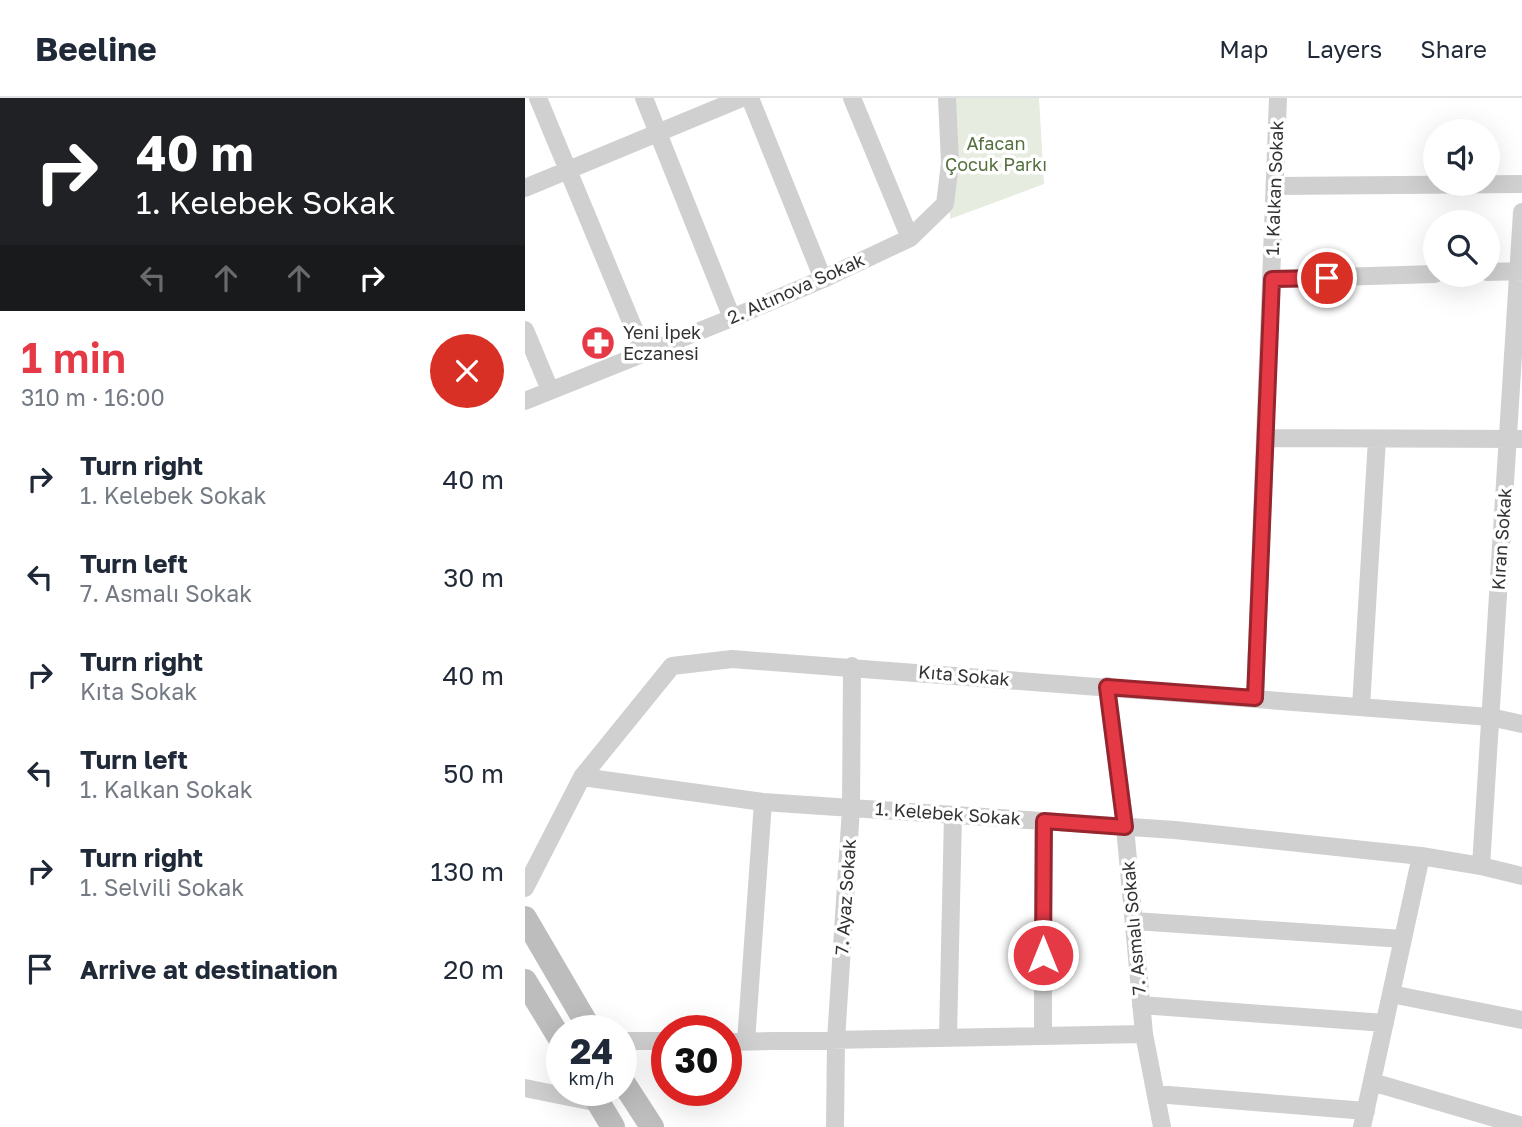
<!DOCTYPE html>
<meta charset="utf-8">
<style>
:root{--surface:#fff;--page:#f2f2f3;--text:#1f2937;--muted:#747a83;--line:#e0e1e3;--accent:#e63946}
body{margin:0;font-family:"Golos Text",sans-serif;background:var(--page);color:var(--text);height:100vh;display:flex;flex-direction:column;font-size:26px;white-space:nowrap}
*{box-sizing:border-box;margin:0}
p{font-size:23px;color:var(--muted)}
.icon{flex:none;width:38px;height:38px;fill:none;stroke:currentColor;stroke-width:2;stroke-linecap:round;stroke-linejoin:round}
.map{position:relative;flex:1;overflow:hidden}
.panel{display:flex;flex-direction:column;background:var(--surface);width:525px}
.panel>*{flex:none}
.guide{background:#202124;color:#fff;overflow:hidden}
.fabs{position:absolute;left:898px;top:21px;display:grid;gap:14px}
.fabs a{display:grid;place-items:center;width:77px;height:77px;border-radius:50%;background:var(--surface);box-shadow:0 7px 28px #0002;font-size:35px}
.speed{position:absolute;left:21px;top:917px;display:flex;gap:14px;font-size:35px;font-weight:700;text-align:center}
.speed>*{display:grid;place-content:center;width:91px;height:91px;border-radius:50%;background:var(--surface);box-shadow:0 7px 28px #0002;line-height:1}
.speed small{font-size:18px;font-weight:400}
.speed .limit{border:10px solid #d22;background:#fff;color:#111}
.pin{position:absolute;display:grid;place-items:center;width:60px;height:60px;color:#fff;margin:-30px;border:4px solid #fff;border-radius:50%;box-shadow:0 2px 7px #0007}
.me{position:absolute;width:77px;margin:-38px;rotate:0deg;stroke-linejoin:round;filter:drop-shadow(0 0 5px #0008)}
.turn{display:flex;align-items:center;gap:24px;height:147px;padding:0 21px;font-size:32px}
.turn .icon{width:91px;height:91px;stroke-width:2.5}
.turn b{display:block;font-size:49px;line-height:60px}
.lanes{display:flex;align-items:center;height:66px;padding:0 21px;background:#0003;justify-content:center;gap:35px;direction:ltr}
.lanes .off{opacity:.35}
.round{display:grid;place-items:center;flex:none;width:74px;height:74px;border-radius:37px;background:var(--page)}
.headline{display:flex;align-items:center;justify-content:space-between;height:119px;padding:0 21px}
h1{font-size:42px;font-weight:600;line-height:52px;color:var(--accent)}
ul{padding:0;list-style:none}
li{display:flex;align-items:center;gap:21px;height:98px;padding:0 21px}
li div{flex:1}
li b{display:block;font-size:26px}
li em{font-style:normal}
header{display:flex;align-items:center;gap:42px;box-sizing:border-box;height:98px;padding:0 35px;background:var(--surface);border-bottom:2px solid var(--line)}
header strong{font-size:33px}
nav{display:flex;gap:38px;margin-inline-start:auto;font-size:24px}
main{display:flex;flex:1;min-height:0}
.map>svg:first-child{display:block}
.green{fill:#e6ecdf}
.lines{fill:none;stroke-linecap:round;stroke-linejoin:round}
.street{stroke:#d0d0d0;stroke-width:18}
.secondary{stroke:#bdbdbd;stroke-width:24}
.route-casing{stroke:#96252e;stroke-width:18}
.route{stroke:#e63946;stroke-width:12}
.labels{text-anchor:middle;stroke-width:7;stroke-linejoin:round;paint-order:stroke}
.park-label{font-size:18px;fill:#56703f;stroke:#fff}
.street-label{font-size:18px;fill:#333;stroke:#fff}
.poi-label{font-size:18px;fill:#333;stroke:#fff;text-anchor:start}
</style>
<header>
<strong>Beeline</strong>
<nav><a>Map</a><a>Layers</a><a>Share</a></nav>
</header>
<main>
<section class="panel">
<div class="guide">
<div class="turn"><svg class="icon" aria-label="right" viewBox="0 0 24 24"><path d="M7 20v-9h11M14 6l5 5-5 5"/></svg><div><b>40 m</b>1. Kelebek Sokak</div></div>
<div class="lanes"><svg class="icon off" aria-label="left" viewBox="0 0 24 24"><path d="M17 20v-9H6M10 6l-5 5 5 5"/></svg><svg class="icon off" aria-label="ahead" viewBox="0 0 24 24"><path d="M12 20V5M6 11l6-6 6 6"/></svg><svg class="icon off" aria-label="ahead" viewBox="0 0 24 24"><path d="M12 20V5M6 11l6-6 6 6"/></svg><svg class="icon" aria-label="right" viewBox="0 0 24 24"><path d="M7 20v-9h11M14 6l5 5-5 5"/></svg></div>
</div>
<div class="headline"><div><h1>1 min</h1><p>310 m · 16:00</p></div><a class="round" style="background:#d93025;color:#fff"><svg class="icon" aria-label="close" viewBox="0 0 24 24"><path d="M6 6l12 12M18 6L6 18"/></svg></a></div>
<ul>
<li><svg class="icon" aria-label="right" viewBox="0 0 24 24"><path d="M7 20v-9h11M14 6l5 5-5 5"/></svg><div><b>Turn right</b><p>1. Kelebek Sokak</p></div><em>40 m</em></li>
<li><svg class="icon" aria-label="left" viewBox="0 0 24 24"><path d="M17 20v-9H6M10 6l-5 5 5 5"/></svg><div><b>Turn left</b><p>7. Asmalı Sokak</p></div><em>30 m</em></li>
<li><svg class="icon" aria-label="right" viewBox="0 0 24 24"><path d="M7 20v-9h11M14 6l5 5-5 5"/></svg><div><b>Turn right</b><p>Kıta Sokak</p></div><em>40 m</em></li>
<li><svg class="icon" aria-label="left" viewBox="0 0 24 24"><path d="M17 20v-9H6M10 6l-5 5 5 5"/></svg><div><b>Turn left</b><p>1. Kalkan Sokak</p></div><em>50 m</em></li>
<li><svg class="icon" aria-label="right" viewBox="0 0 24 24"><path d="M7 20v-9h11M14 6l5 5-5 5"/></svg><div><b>Turn right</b><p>1. Selvili Sokak</p></div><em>130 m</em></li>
<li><svg class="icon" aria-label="arrive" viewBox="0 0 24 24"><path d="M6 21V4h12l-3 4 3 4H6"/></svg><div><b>Arrive at destination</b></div><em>20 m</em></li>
</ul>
</section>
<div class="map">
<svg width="997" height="1029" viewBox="0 0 997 1029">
<rect width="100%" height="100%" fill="#fff"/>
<!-- green -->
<path class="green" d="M427 0H514L519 86 425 121Z"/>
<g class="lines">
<!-- street -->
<path class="street" d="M13 0 119 255
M119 0 207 220
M225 0 298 181
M327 0 385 140
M750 88 997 86
M0 90 217 0
M962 174 997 173
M747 181 910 176
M0 232 25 292
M0 303 207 220 298 181 385 140 420 106 425 65 422 0
M741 340 997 341
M582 588 600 729 619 936 637 1029
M730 600 753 0
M836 609 852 341
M57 679 238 704 650 732 896 758 956 768 997 778
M956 768 997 114
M0 790 57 679 147 568 207 561 965 619 997 626
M609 823 878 841
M866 896 997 922
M616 907 860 925
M518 937V723
M423 938 428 717
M96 943H142
M201 944 619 936
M221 944 238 704
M847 984 997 1028
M0 990 74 1005
M631 996 841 1013
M310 1029 311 942 326 710 327 568
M837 1029 896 758"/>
<!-- secondary -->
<path class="secondary" d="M0 820 66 933
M0 883 37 944
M96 981 127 1029
M66 992 88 1029"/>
</g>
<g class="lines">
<!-- route casing -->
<g class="route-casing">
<path id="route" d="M518 857 519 723 600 729 582 589 730 600 747 181 802 180"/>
</g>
<!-- route -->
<use href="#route" class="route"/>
</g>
<!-- icons -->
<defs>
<g id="pharmacy-disc" transform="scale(1.75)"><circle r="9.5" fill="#e63946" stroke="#fff"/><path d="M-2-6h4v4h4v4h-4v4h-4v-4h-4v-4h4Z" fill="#fff"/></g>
</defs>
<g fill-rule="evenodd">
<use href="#pharmacy-disc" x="73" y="245"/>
</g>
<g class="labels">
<!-- park labels -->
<g class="park-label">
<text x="471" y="52">Afacan<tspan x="471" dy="21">Çocuk Parkı</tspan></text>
</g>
<!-- street labels -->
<g class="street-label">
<text transform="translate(750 90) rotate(-88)" y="6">1. Kalkan Sokak</text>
<text transform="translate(271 191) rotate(-24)" y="6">2. Altınova Sokak</text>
<text transform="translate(977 441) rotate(-86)" y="6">Kıran Sokak</text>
<text transform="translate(439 578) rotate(5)" y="6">Kıta Sokak</text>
<text transform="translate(423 716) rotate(4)" y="6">1. Kelebek Sokak</text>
<text transform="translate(321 799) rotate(-86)" y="6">7. Ayaz Sokak</text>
<text transform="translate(609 830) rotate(-95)" y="6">7. Asmalı Sokak</text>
</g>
<!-- poi labels -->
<g class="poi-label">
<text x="98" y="241">Yeni İpek<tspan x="98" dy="21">Eczanesi</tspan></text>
</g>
</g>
</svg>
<div class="fabs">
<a><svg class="icon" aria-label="sound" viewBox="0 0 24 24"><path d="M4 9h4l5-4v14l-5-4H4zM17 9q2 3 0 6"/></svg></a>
<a><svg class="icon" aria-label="search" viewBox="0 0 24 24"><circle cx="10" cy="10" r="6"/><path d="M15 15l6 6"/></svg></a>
</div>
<div class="speed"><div>24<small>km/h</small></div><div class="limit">30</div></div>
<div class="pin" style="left:802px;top:180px;background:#d93025"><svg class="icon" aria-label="arrive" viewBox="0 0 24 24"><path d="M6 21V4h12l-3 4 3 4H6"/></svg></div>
<svg class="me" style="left:518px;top:857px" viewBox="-20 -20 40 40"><circle r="17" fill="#e63946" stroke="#fff" stroke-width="3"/><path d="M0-11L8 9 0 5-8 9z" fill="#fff"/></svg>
</div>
</main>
